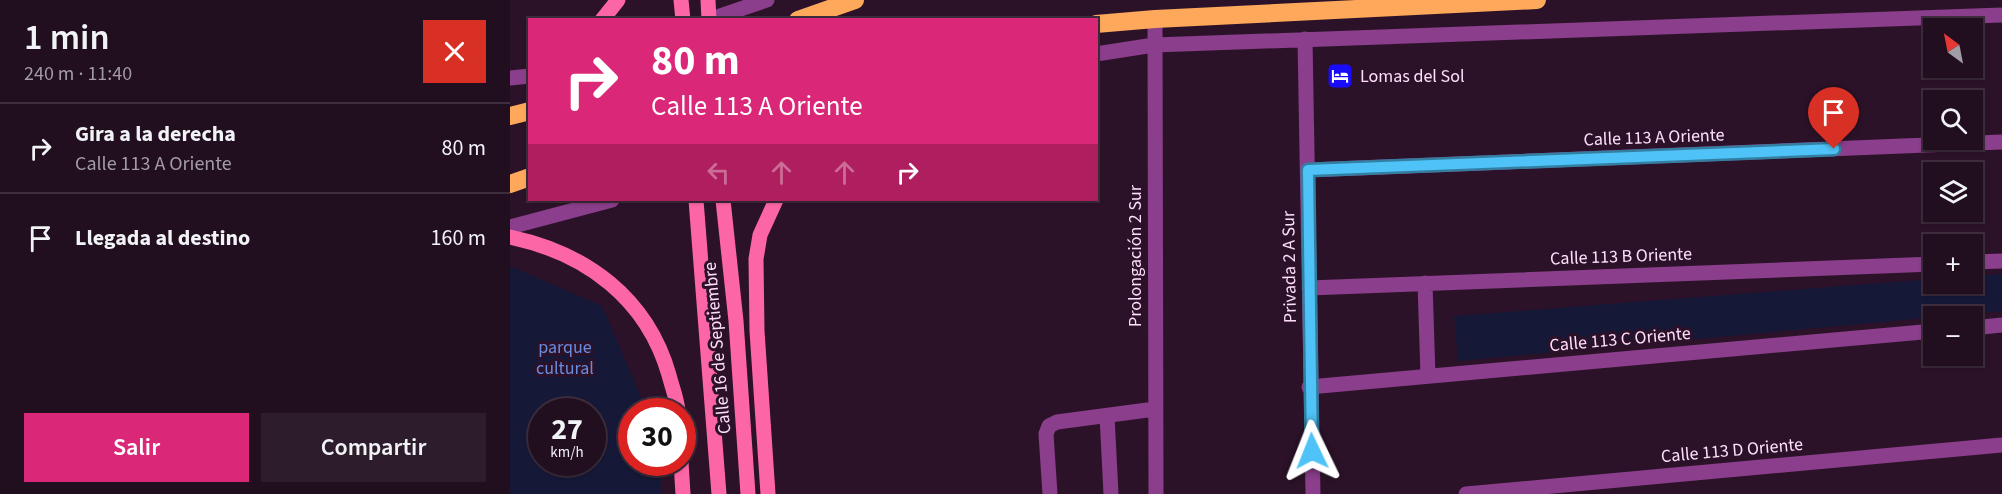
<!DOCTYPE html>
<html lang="es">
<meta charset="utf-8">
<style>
:root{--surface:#210e1f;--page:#2d1c2c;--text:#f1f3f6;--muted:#a29ca4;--line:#3e2e3d;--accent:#db2777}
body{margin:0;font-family:"Source Sans 3",sans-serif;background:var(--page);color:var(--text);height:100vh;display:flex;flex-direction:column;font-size:22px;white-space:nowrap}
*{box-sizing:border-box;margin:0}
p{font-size:20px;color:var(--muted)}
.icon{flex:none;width:33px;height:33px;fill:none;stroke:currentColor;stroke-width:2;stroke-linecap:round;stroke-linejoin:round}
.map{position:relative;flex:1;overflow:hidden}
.sheet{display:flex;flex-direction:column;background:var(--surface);width:510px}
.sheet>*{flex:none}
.top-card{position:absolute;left:18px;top:18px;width:570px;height:183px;border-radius:0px;box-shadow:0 2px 4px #0004,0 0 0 2px var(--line);background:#db2777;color:#fff;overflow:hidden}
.needle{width:39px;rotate:328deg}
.controls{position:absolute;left:1413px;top:18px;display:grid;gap:12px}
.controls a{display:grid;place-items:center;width:60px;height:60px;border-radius:0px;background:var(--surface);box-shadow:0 2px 4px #0004,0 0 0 2px var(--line);font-size:30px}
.speed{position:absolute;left:18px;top:398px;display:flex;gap:12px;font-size:30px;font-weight:700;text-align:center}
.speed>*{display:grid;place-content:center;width:78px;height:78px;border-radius:50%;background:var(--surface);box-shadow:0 2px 4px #0004,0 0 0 2px var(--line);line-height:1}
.speed small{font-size:15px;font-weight:400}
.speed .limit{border:9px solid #d22;background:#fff;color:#111}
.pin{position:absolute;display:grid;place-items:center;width:51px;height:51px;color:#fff;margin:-62px -26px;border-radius:50% 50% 50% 0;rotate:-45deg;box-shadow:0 0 6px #0007}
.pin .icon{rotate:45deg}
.me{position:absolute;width:66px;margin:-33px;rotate:358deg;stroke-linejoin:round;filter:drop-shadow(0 0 4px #0008)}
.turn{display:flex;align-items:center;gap:21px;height:126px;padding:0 24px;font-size:27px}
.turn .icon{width:78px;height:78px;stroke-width:2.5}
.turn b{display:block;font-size:42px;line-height:51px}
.lanes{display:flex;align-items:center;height:57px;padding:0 24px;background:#0003;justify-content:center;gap:30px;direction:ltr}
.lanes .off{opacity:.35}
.round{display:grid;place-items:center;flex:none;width:63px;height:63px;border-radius:0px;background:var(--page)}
.headline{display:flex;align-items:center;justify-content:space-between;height:102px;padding:0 24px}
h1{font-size:36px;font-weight:600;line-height:45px}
.cta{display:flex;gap:12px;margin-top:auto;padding:12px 24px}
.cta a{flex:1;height:69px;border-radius:0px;background:var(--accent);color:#fff;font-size:24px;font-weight:600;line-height:69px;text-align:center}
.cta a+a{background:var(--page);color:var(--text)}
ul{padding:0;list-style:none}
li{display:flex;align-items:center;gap:18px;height:90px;padding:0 24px;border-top:2px solid var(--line)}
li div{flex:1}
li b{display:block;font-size:22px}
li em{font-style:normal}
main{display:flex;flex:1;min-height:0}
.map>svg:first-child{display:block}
.green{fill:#151837;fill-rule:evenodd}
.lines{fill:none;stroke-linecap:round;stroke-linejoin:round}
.minor{stroke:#8a3e8b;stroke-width:15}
.major{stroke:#fd66a6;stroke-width:15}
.highway{stroke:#fda85a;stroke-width:18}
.major-bridge{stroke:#fd66a6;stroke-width:15}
.route-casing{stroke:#337fa1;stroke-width:15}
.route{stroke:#4fc3f7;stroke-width:10}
.labels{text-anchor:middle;stroke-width:6;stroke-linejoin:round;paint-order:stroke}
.poi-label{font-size:18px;fill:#ffdefc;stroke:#2c1229;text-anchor:start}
.street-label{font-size:18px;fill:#ffdefc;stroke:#2c1229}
.park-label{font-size:18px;fill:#688ce0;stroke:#2c1229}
</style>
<main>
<section class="sheet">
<div class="headline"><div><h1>1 min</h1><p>240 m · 11:40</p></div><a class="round" style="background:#d93025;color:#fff"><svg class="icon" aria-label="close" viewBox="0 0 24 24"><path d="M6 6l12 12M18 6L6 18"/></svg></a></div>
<ul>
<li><svg class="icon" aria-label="right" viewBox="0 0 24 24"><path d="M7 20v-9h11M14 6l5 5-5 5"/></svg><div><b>Gira a la derecha</b><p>Calle 113 A Oriente</p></div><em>80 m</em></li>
<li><svg class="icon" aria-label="arrive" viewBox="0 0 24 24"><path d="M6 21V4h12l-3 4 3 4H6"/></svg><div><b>Llegada al destino</b></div><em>160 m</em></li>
</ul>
<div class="cta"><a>Salir</a><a>Compartir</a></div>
</section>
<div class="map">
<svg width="1492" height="494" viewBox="0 0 1492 494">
<rect width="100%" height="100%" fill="#2c1229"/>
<!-- green -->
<path class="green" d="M0 266 92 306 137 411H122V462H151V494H0ZM32 411H82V462H32Z
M1492 274V311L948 361 944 316 1423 279 1424 284H1462L1463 276Z"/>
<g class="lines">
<!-- minor -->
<path class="minor" d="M645 19 646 494
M198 20 257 0
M795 39 803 494
M586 54 644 45 1492 15
M0 78 20 76
M798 170 1492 142
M0 227 102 200
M1462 262 1492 261
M915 283 918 376
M799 288 1424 264
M1462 328 1492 325
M799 387 1424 331
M597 416 601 494
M540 494 536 434 539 426 547 422 645 409
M956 494 1492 445"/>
<!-- major -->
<path class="major" d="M171 0 173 20
M92 20 108 0
M186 200 209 494
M213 200 226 321 238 494
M0 237C76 253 137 298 159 375 162 387 167 399 168 411
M171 462 173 494
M258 494 247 331 246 259 250 235 266 200"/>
<!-- highway -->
<path class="highway" d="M288 20 345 0
M586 24 645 19 1027 0
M0 116 20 111
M0 184 20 177"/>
<!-- major-bridge -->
<path class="major-bridge" d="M198 0 199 20"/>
</g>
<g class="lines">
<!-- route casing -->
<g class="route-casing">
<path id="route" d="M802 451 798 170 1324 149"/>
</g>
<!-- route -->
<use href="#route" class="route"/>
</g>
<!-- icons -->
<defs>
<g id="hotel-square" transform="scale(1.35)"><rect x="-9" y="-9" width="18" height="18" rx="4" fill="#190cfc" stroke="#2c1229"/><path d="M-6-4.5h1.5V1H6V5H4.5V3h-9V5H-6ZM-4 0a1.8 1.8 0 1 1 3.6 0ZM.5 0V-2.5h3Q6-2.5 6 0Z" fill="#fff"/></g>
</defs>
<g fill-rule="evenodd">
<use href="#hotel-square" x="830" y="76"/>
</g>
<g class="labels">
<!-- poi labels -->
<g class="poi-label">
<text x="850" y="82">Lomas del Sol</text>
</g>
<!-- street labels -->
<g class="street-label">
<text transform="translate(1144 137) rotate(-2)" y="6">Calle 113 A Oriente</text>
<text transform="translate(625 256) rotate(-90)" y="6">Prolongación 2 Sur</text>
<text transform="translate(1111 256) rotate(-2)" y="6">Calle 113 B Oriente</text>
<text transform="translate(779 267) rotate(-91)" y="6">Privada 2 A Sur</text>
<text transform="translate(1110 339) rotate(-5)" y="6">Calle 113 C Oriente</text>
<text transform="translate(207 348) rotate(-95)" y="6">Calle 16 de Septiembre</text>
<text transform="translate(1222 450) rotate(-5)" y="6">Calle 113 D Oriente</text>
</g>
<!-- park labels -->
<g class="park-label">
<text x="55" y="353">parque<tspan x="55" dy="21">cultural</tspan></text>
</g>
</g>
</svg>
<div class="controls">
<a><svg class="needle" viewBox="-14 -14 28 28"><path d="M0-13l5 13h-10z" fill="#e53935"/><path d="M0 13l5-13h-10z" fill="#a29ca4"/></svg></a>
<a><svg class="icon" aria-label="search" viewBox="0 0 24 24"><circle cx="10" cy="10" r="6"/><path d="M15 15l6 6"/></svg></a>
<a><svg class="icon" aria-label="layers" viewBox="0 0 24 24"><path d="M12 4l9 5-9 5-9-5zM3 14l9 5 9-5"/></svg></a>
<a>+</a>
<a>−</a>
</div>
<div class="speed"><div>27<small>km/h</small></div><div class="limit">30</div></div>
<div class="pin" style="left:1324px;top:149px;background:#d93025"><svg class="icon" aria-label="arrive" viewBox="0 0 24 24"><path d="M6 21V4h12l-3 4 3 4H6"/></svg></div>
<svg class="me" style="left:802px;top:451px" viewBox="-20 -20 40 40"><path d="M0-17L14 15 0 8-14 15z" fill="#4fc3f7" stroke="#fff" stroke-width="4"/></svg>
<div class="top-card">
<div class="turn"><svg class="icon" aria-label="right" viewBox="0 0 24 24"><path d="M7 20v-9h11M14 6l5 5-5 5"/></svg><div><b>80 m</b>Calle 113 A Oriente</div></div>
<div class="lanes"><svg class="icon off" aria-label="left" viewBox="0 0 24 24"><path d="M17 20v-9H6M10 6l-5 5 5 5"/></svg><svg class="icon off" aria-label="ahead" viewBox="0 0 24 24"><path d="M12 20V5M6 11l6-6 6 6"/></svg><svg class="icon off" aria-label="ahead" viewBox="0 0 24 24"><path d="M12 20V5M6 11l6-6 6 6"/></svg><svg class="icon" aria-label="right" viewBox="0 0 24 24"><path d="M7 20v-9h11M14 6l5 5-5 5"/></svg></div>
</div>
</div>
</main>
